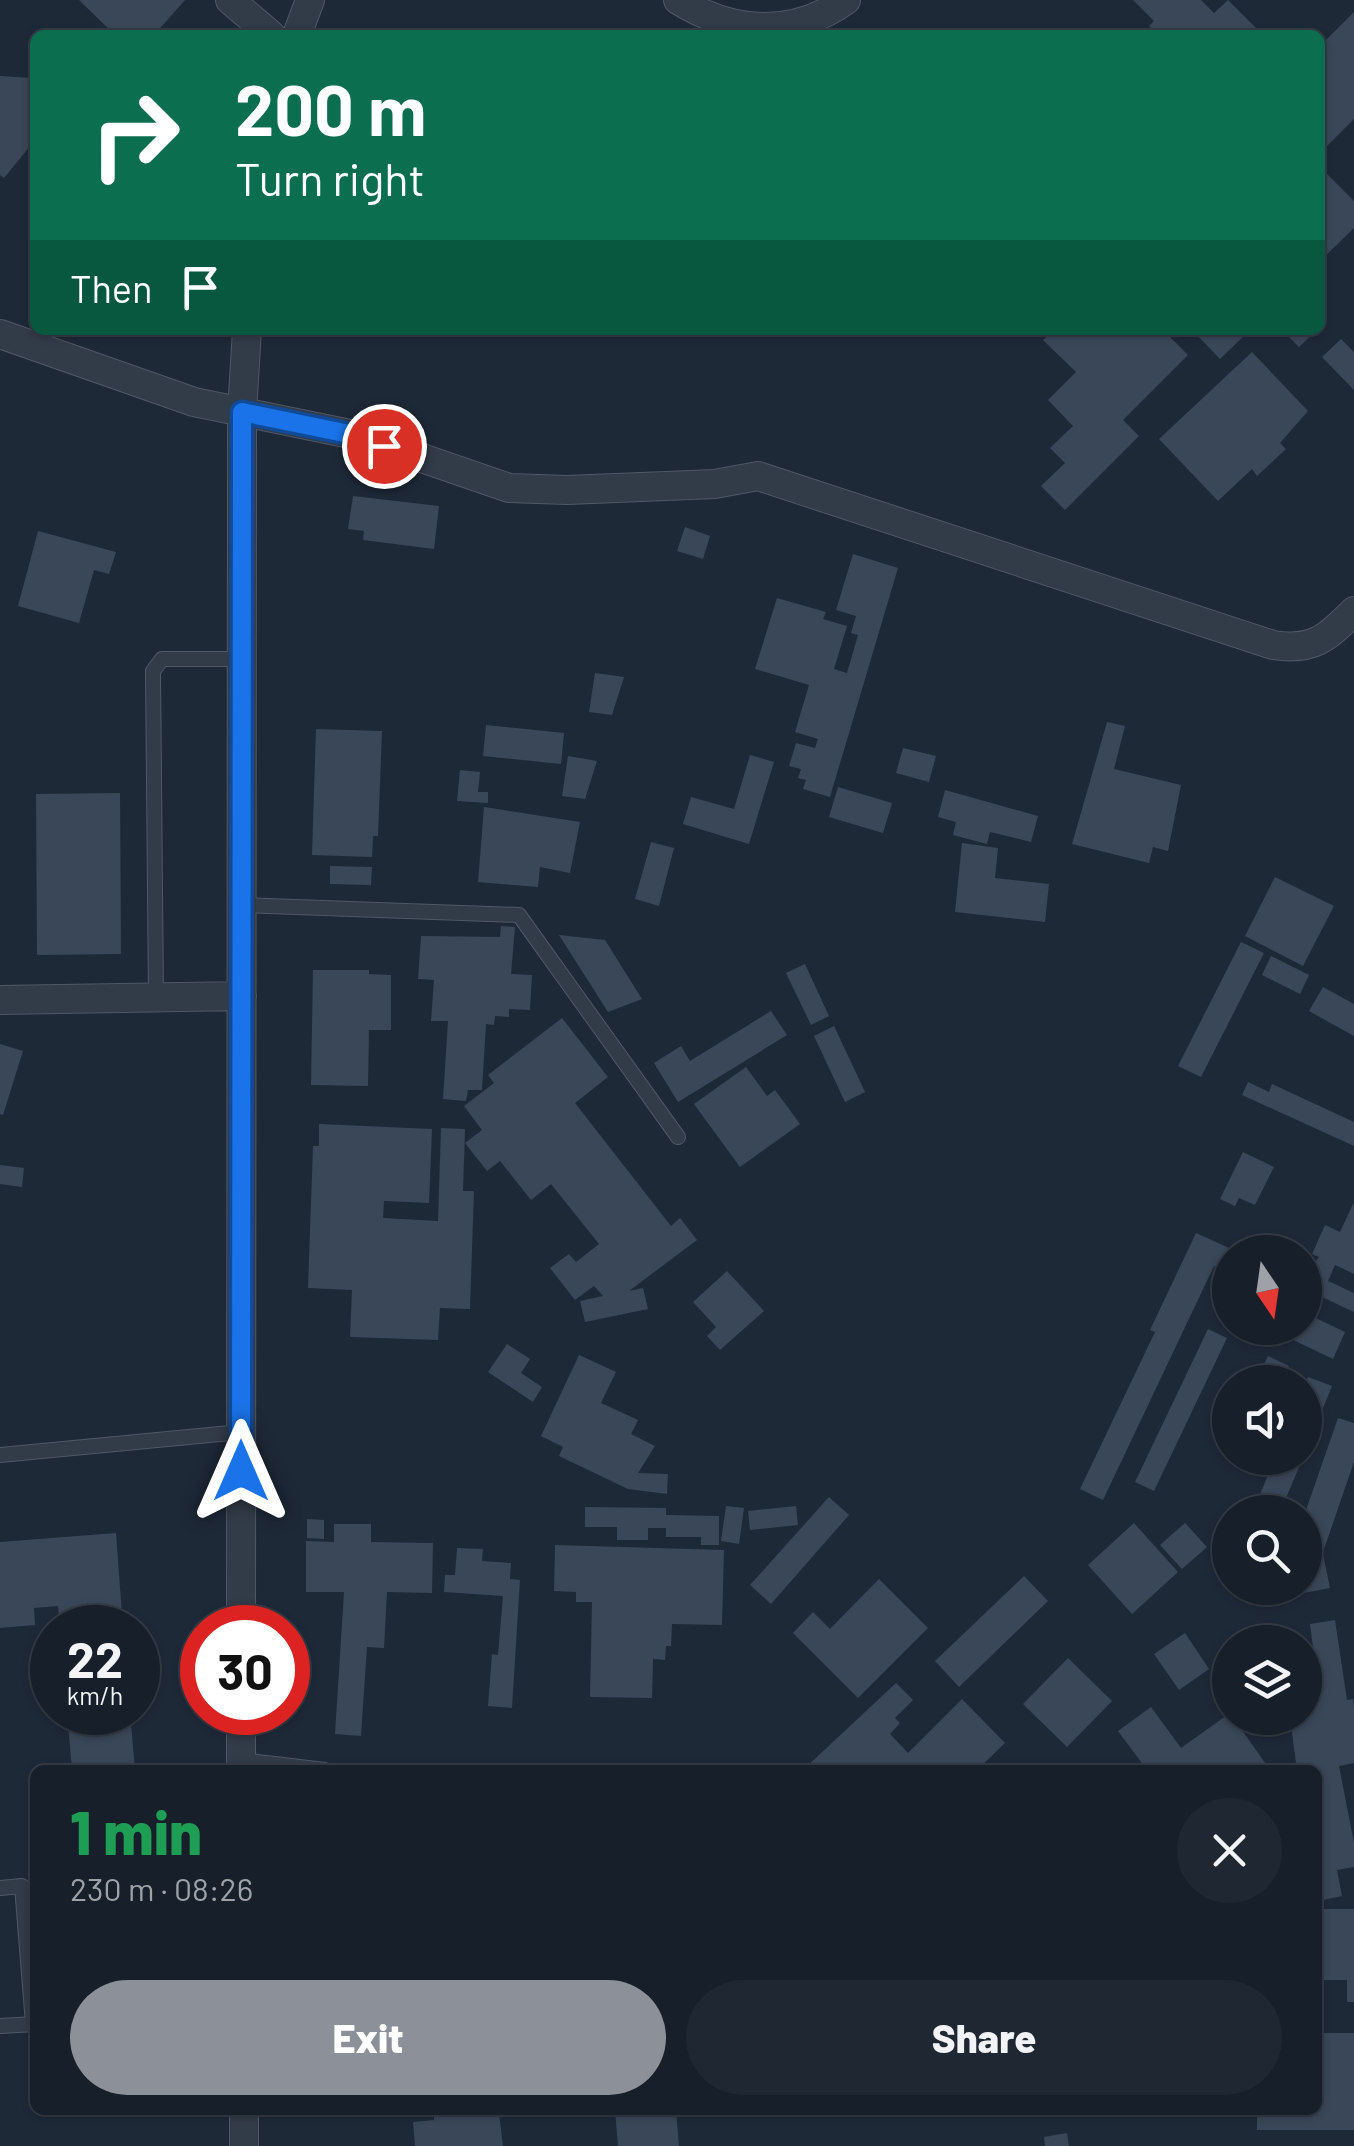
<!DOCTYPE html>
<meta charset="utf-8">
<style>
:root{--surface:#161f2a;--page:#1f2732;--text:#f1f3f6;--muted:#9ea2a8;--line:#353d47;--accent:#8c9099}
body{margin:0;font-family:Barlow,sans-serif;background:var(--page);color:var(--text);height:100vh;display:flex;flex-direction:column;font-size:38px;white-space:nowrap}
*{box-sizing:border-box;margin:0}
p{font-size:32px;color:var(--muted)}
.icon{flex:none;width:55px;height:55px;fill:none;stroke:currentColor;stroke-width:2;stroke-linecap:round;stroke-linejoin:round}
.map{position:relative;flex:1;overflow:hidden}
.sheet{position:absolute;left:30px;top:1765px;width:1292px;height:350px;display:flex;flex-direction:column;background:var(--surface);border-radius:15px;box-shadow:0 2px 8px #0004,0 0 0 2px var(--line)}
.sheet>*{flex:none}
.guide{position:absolute;left:30px;top:30px;width:1295px;height:305px;border-radius:15px;box-shadow:0 2px 8px #0004,0 0 0 2px var(--line);background:#0b6e4f;color:#fff;overflow:hidden}
.needle{width:65px;rotate:167deg}
.buttons{position:absolute;left:1212px;top:1235px;display:grid;gap:20px}
.buttons a{display:grid;place-items:center;width:110px;height:110px;border-radius:50%;background:var(--surface);box-shadow:0 2px 8px #0004,0 0 0 2px var(--line);font-size:50px}
.speed{position:absolute;left:30px;top:1605px;display:flex;gap:20px;font-size:50px;font-weight:700;text-align:center}
.speed>*{display:grid;place-content:center;width:130px;height:130px;border-radius:50%;background:var(--surface);box-shadow:0 2px 8px #0004,0 0 0 2px var(--line);line-height:1}
.speed small{font-size:25px;font-weight:400}
.speed .limit{border:15px solid #d22;background:#fff;color:#111}
.pin{position:absolute;display:grid;place-items:center;width:85px;height:85px;color:#fff;margin:-42px;border:5px solid #fff;border-radius:50%;box-shadow:0 2px 10px #0007}
.me{position:absolute;width:110px;margin:-55px;rotate:0deg;stroke-linejoin:round;filter:drop-shadow(0 0 8px #0008)}
.turn{display:flex;align-items:center;gap:35px;height:210px;padding:0 40px;font-size:45px}
.turn .icon{width:130px;height:130px;stroke-width:2.5}
.turn b{display:block;font-size:70px;line-height:85px}
.then{display:flex;align-items:center;height:95px;padding:0 40px;background:#0003;gap:20px;font-size:38px}
.round{display:grid;place-items:center;flex:none;width:105px;height:105px;border-radius:52px;background:var(--page)}
.headline{display:flex;align-items:center;justify-content:space-between;height:170px;padding:0 40px}
h1{font-size:60px;font-weight:800;line-height:75px;color:#1e9e55}
.primary-button{display:flex;gap:20px;margin-top:auto;padding:20px 40px}
.primary-button a{flex:1;height:115px;border-radius:60px;background:var(--accent);color:#fff;font-size:40px;font-weight:800;line-height:115px;text-align:center}
.primary-button a+a{background:var(--page);color:var(--text)}
.map>svg:first-child{display:block}
.building{fill:#3a4758}
.lines{fill:none;stroke-linecap:round;stroke-linejoin:round}
.service-casing{stroke:#4f5866;stroke-width:16}
.minor-casing{stroke:#4f5866;stroke-width:30}
.service{stroke:#323b48;stroke-width:14}
.minor{stroke:#323b48;stroke-width:28}
.route-casing{stroke:#114b97;stroke-width:25}
.route{stroke:#1a73e8;stroke-width:18}
</style>
<div class="map">
<svg width="1354" height="2146" viewBox="0 0 1354 2146">
<rect width="100%" height="100%" fill="#1e2938"/>
<!-- building -->
<path class="building" d="M79 0H185L154 35H115Z
M1133 0H1201L1214 13 1228 0 1263 35H1158L1149 26 1154 21Z
M1354 12V119L1320 153V46Z
M35 72V140L4 178 0 175V76L30 78Z
M1320 167 1354 201V228L1320 261Z
M1054 330H1163L1188 355 1123 420 1139 436 1065 510 1041 486 1065 463 1050 448 1073 426 1048 400 1076 372 1043 340Z
M1192 330H1250L1220 359Z
M1282 330H1317L1299 347Z
M1341 339 1354 352V390L1322 357Z
M1252 352 1308 411 1280 443 1286 449 1257 476 1252 469 1218 501 1159 439Z
M353 496 439 506 434 549 363 540 364 531 348 529Z
M685 527 710 536 703 559 677 551Z
M38 531 116 552 109 574 94 570 79 623 18 606Z
M853 554 898 568 830 797 803 789 806 780 798 778 801 769 789 766 796 743 815 748 818 739 795 732 809 685 755 669 777 598 826 612 823 619 847 626 834 669 847 673 858 635 851 633 856 616 836 610Z
M595 673 624 677 612 715 589 712Z
M1107 722 1125 726 1114 769 1181 785 1168 851 1153 847 1149 863 1072 844Z
M486 725 564 733 561 764 483 756Z
M316 729 382 731 378 836H373L372 857 312 855Z
M903 748 936 756 929 782 896 773Z
M750 755 774 762 749 844 683 824 691 797 734 809Z
M568 756 597 761 585 799 562 796Z
M460 770 480 772 478 792H488V803L457 801Z
M838 787 892 803 883 833 829 817Z
M945 790 1038 816 1031 842 990 832 987 844 953 835 956 822 938 817Z
M120 793 121 954 37 955 36 794Z
M484 807 580 822 570 873 540 867 538 887 478 882Z
M651 842 674 848 659 906 635 899Z
M962 843 998 848 995 878 1049 884 1045 922 955 912Z
M330 866 372 867 371 885 330 884Z
M1275 877 1334 906 1303 966 1245 936Z
M501 926 515 927 511 974 532 975 530 1010 509 1009V1017L495 1016 494 1025 486 1024 482 1090H468L466 1101 443 1099 448 1021H431L434 980 418 979 421 936 500 937Z
M559 935 605 940 642 999 608 1012Z
M1241 942 1264 953 1201 1077 1178 1066Z
M1271 956 1309 975 1300 994 1262 975Z
M805 964 829 1016 811 1025 786 973Z
M313 970H369V974L391 975V1030H369L368 1086 311 1085Z
M1323 987 1354 1004V1036L1309 1011Z
M771 1011 787 1035 678 1102 654 1063 681 1046 690 1061Z
M562 1018 608 1077 575 1103 671 1226 680 1218 697 1240 629 1291 643 1288 648 1309 585 1322 580 1301 603 1296 594 1286 575 1300 550 1268 569 1254 576 1262 599 1244 551 1184 531 1200 500 1161 487 1171 465 1143 482 1130 464 1106 494 1083 488 1075Z
M834 1026 865 1092 845 1102 814 1036Z
M0 1044 23 1051 3 1115 0 1114Z
M746 1067 767 1096 775 1090 800 1124 740 1167 694 1104Z
M1248 1082 1269 1092 1272 1084 1354 1122V1146L1242 1095Z
M319 1124 432 1129 429 1203 384 1201 383 1218 438 1221 441 1128 465 1129 463 1191H474L470 1309 440 1308 438 1340 350 1337 352 1290 308 1288 313 1146H319Z
M1243 1152 1274 1167 1255 1205 1239 1198 1235 1206 1220 1199Z
M0 1165 24 1168 22 1187 0 1184Z
M1354 1202V1274L1335 1265 1328 1281 1354 1293V1312L1305 1289V1276L1319 1257 1312 1254 1325 1225 1340 1232Z
M1196 1233 1238 1252H1230V1274L1214 1266 1103 1500 1080 1489 1155 1332 1150 1330Z
M727 1271 764 1311 720 1350 707 1336 716 1327 693 1302Z
M1305 1313 1345 1332 1333 1359 1285 1336 1289 1328H1305Z
M1208 1329 1227 1338 1154 1491 1135 1482Z
M507 1344 530 1359 521 1373 542 1387 533 1402 488 1372Z
M579 1355 616 1372 601 1403 638 1420 631 1434 655 1446 638 1473 668 1474 667 1494 628 1489 559 1456 563 1447 541 1436Z
M1268 1356 1289 1366 1281 1382H1256Z
M1308 1377 1332 1386 1305 1452V1385Z
M1338 1418 1354 1423V1462L1323 1552 1305 1545V1513Z
M1275 1458H1303L1280 1512H1264L1254 1509Z
M829 1497 849 1515 771 1604 750 1585Z
M726 1506 744 1508 739 1544 721 1541Z
M796 1506 798 1525 750 1530 748 1511Z
M585 1507 666 1508V1515L719 1516V1545H701V1537H666V1528H648V1540H617V1527H585Z
M307 1519 324 1520V1539L307 1538Z
M1134 1523 1178 1572 1132 1614 1088 1565Z
M1185 1523 1207 1547 1182 1569 1160 1545Z
M334 1524H371V1542L433 1543 432 1593 387 1592 384 1648 367 1647 361 1736 335 1734 344 1592H306V1541L334 1542Z
M116 1533 123 1628H60L58 1606 34 1608 35 1625 0 1628V1542Z
M555 1545 724 1550 722 1625 672 1624 671 1646H666L665 1660 653 1659 652 1698 590 1697 592 1602H576V1592L554 1591Z
M457 1548 483 1549 482 1561 511 1563 510 1579 520 1580 512 1708 488 1706 492 1654 498 1655 503 1596 444 1592 445 1575H455Z
M1323 1554 1330 1588 1298 1594 1296 1588H1305V1558Z
M1024 1576 1048 1601 959 1687 935 1661Z
M879 1579 928 1628 858 1698 793 1633 813 1612 830 1629Z
M1335 1620 1347 1700 1353 1699 1354 1707V1763L1339 1766 1354 1843V1867L1337 1870 1342 1896 1318 1901V1770H1297L1290 1718H1305V1673L1316 1671 1310 1624Z
M1185 1633 1209 1669 1179 1690 1154 1654Z
M1068 1658 1112 1701 1067 1747 1023 1704Z
M896 1683 913 1700 895 1718 900 1723 890 1734 908 1753 962 1699 1005 1743 977 1770H803Z
M1151 1707 1181 1748 1230 1713 1270 1770H1159L1156 1767 1147 1770 1118 1731Z
M67 1712H130L135 1770H72Z
M1318 1909H1354V2002H1347V1980H1318Z
M1318 2033H1354V2130H1257V2110H1318Z
M434 2110 499 2113 503 2146H415L413 2122 434 2120Z
M615 2110H676L679 2146H618Z
M1067 2133 1069 2146H1045L1044 2137Z"/>
<g class="lines">
<!-- service casing -->
<g class="service-casing">
<path id="service" d="M242 905 519 915 678 1137
M156 998 153 671 162 659H242
M0 1455 241 1432
M241 1760 325 1770
M0 1888 22 1886 33 2024
M0 2026 35 2024"/>
</g>
<!-- minor casing -->
<g class="minor-casing">
<path id="minor" d="M230 0 271 35
M678 0C732 34 793 38 846 0
M297 35 310 0
M0 334 194 402 355 435 509 488 567 490 715 484 758 476 1273 645C1313 651 1326 639 1354 611
M0 1000 242 996
M241 1628 242 412 247 330
M241 1712V1770
M244 2110V2146"/>
</g>
<!-- service -->
<use href="#service" class="service"/>
<!-- minor -->
<use href="#minor" class="minor"/>
</g>
<g class="lines">
<!-- route casing -->
<g class="route-casing">
<path id="route" d="M241 1471 242 412 354 435 384 446"/>
</g>
<!-- route -->
<use href="#route" class="route"/>
</g>
</svg>
<div class="buttons">
<a><svg class="needle" viewBox="-14 -14 28 28"><path d="M0-13l5 13h-10z" fill="#e53935"/><path d="M0 13l5-13h-10z" fill="#9ea2a8"/></svg></a>
<a><svg class="icon" aria-label="sound" viewBox="0 0 24 24"><path d="M4 9h4l5-4v14l-5-4H4zM17 9q2 3 0 6"/></svg></a>
<a><svg class="icon" aria-label="search" viewBox="0 0 24 24"><circle cx="10" cy="10" r="6"/><path d="M15 15l6 6"/></svg></a>
<a><svg class="icon" aria-label="layers" viewBox="0 0 24 24"><path d="M12 4l9 5-9 5-9-5zM3 14l9 5 9-5"/></svg></a>
</div>
<div class="speed"><div>22<small>km/h</small></div><div class="limit">30</div></div>
<div class="pin" style="left:384px;top:446px;background:#d93025"><svg class="icon" aria-label="arrive" viewBox="0 0 24 24"><path d="M6 21V4h12l-3 4 3 4H6"/></svg></div>
<svg class="me" style="left:241px;top:1471px" viewBox="-20 -20 40 40"><path d="M0-17L14 15 0 8-14 15z" fill="#1a73e8" stroke="#fff" stroke-width="4"/></svg>
<div class="guide">
<div class="turn"><svg class="icon" aria-label="right" viewBox="0 0 24 24"><path d="M7 20v-9h11M14 6l5 5-5 5"/></svg><div><b>200 m</b>Turn right</div></div>
<div class="then">Then<svg class="icon" aria-label="arrive" viewBox="0 0 24 24"><path d="M6 21V4h12l-3 4 3 4H6"/></svg></div>
</div>
<section class="sheet">
<div class="headline"><div><h1>1 min</h1><p>230 m · 08:26</p></div><a class="round"><svg class="icon" aria-label="close" viewBox="0 0 24 24"><path d="M6 6l12 12M18 6L6 18"/></svg></a></div>
<div class="primary-button"><a>Exit</a><a>Share</a></div>
</section>
</div>
